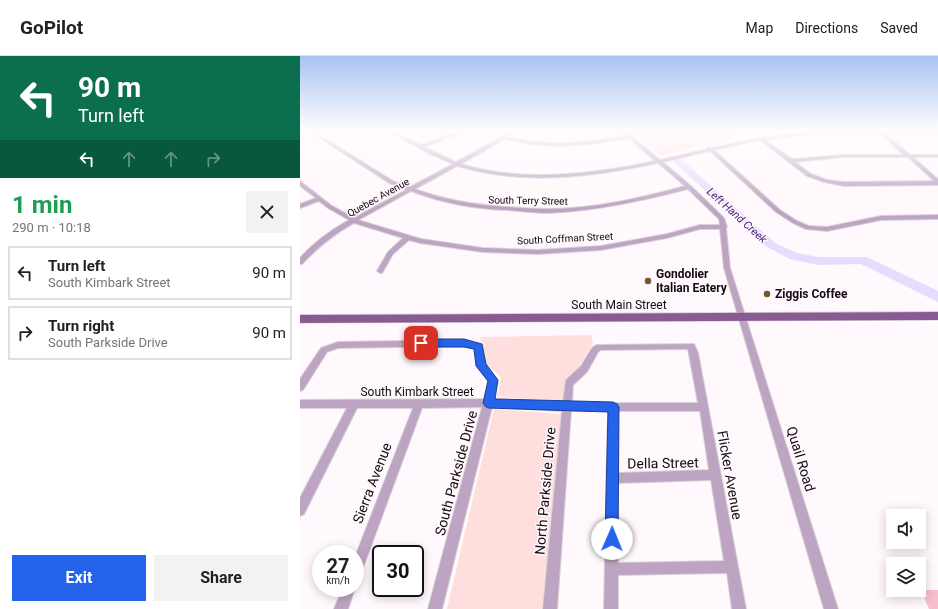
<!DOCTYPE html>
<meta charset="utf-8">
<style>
:root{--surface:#fff;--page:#f2f2f2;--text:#202124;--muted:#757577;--line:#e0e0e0;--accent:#2563eb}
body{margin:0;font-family:Roboto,sans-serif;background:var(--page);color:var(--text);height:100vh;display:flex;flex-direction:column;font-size:15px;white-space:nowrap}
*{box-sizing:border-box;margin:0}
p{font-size:13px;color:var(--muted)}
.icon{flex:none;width:22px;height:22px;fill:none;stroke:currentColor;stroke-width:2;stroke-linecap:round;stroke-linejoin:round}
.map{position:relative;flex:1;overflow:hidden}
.details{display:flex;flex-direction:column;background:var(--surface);width:300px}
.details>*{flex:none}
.guide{background:#0b6e4f;color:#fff;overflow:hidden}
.buttons{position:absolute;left:586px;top:453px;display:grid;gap:8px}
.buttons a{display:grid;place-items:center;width:40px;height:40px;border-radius:0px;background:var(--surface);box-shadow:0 2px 10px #0003;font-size:20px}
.speed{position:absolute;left:12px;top:489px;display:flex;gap:8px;font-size:20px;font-weight:700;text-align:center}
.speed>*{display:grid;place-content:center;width:52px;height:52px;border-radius:50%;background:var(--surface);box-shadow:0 2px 10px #0003;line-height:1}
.speed small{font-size:10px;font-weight:400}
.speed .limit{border:2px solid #111;border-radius:6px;background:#fff;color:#111}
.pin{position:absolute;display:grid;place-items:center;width:34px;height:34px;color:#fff;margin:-17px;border-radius:8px;box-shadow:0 2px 6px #0006}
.me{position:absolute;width:44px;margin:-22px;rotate:1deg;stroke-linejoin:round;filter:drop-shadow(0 0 3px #0008)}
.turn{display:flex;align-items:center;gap:14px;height:84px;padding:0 12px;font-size:18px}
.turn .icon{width:52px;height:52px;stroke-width:2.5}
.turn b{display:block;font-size:28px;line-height:34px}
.lanes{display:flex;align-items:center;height:38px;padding:0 12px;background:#0003;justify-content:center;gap:20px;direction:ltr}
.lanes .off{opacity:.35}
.round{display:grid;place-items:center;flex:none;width:42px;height:42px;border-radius:0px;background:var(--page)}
.headline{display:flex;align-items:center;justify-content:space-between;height:68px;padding:0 12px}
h1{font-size:24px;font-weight:700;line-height:30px;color:#1e9e55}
.action{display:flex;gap:8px;margin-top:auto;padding:8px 12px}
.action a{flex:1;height:46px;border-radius:0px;background:var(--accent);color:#fff;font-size:16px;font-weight:700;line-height:46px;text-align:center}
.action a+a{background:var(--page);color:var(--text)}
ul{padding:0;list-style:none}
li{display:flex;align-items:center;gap:12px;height:54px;margin:0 8px 6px;padding:0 4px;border:2px solid var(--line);border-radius:0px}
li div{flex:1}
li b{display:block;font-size:15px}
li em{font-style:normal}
header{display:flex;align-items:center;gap:24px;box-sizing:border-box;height:56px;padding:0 20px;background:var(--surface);border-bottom:1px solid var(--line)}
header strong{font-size:19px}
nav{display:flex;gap:22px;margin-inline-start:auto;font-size:14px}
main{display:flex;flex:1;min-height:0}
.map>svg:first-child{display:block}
.green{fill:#ffdfdd}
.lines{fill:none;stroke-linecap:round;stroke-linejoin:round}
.stream{stroke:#e6dcfd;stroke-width:1.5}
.river{fill:#e6dcfd;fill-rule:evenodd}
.building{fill:#f8bece}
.minor-casing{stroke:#d9d2d6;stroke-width:2}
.major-casing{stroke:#d9d2d6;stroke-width:1}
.minor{fill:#bda4c3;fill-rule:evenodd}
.major{fill:#885c92;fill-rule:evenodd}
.route{fill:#2563eb;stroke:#184099}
.poi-dot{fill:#72582a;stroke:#fff8fc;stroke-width:1.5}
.labels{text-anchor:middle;stroke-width:3;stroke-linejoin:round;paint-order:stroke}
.far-street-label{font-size:10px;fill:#140a11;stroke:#fff8fc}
.far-water-label{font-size:11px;font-style:italic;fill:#441974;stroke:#fff8fc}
.poi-label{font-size:12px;font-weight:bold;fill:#140a11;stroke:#fff8fc;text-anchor:start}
.street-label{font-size:12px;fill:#140a11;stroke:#fff8fc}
.near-street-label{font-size:14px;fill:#140a11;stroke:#fff8fc}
</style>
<header>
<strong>GoPilot</strong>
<nav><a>Map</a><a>Directions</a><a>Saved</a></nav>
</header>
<main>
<section class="details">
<div class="guide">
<div class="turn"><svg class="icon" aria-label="left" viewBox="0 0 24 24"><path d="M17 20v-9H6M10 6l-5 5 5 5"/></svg><div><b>90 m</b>Turn left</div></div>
<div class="lanes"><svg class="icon" aria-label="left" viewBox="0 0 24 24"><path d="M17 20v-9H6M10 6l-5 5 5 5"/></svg><svg class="icon off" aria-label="ahead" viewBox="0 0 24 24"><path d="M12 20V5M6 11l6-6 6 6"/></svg><svg class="icon off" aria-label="ahead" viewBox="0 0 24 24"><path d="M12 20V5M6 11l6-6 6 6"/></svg><svg class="icon off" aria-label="right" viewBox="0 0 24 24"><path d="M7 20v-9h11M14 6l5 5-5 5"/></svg></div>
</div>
<div class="headline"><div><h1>1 min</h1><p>290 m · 10:18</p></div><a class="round"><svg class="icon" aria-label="close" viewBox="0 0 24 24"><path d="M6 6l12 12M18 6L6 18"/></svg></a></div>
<ul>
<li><svg class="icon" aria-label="left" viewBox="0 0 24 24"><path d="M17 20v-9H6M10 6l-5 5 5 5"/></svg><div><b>Turn left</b><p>South Kimbark Street</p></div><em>90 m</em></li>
<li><svg class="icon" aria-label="right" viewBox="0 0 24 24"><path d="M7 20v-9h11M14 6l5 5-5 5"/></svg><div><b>Turn right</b><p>South Parkside Drive</p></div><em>90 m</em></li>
</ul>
<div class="action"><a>Exit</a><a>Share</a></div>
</section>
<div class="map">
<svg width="638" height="553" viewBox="0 0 638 553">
<rect width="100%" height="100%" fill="#fff8fc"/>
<!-- green -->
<path class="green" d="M329 75H437L440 81 360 99Z
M291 279 293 288 279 310 266 323 263 345 197 341 201 321 187 309 180 281Z
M194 353 262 358 242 553H147Z"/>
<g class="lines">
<!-- stream -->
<path class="stream" d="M346 75 367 96"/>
<!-- river -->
<path class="river" d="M378 102 381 103 475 187 497 197 518 201H567L638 235V246L561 208 518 209 490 203 467 191 375 107 374 105Z"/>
</g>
<!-- building -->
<path class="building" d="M621 534H638V553H629Z"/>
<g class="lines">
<!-- minor casing -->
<g class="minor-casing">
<path id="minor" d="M9 75H13L93 125 110 131 153 108 130 98 88 75H93L121 89 158 75H163V76L124 91 156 106 202 81 210 75H214L207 81C247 91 286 87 326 79L322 75H326L360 104 407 93V91L412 92 458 82 457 81 459 80 462 81 526 75 638 76V78H587L610 99H638V101H613L638 123V129L544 130 524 126 507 120 460 84 414 94 480 154 497 165 509 170 527 171 581 160 638 159V163L581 164 527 175 506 173 493 167 476 156 410 95 363 106 391 130 424 162 427 171 426 172 430 212 538 553H524L424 212 420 173H400L367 182 301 194 238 198 183 196 120 187 109 184 93 198 82 217H80L77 215 88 196 103 182 54 167C34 178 18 191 2 208H0V202C14 186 31 174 49 164L28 152 19 145 0 152V148L16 142 0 130V125L32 150 54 162 106 134 89 127ZM549 78H581L604 99H544L492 103 465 84 503 79ZM329 82 355 105C293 118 223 127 161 108L205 83C247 94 287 90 329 82ZM544 101H608L634 125 544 126 527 124 511 118 495 106ZM358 107 385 130C340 142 294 153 247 153 234 153 220 152 207 151 175 149 145 144 115 133L157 110C223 130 293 121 358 107ZM388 133 419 163 420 169H400L367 178 301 190 238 194 183 192 121 183 58 164 111 135C142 147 175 153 208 154 221 155 235 157 248 157 295 155 342 145 388 133Z
M164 284 181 289 182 291 185 308 197 324 193 343 263 346 266 324 281 310 292 292 296 289 394 288 398 297 446 553H432L427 517 318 519V553H304L308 355H271L257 553H243L262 355 192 351 142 553H128L182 351 122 352 61 517 59 521 55 523V501L113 352H57L4 458 0 460V442L47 352H0V344L184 343 188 325 177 309 174 293 164 290 38 292 27 296 3 334 0 335V323L21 292 38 286ZM388 293 398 347H272L273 329 287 316 298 296 301 294ZM318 355H400L409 414 318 417ZM411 424 424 505 318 507V427Z
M55 531V532L48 553H34L43 532Z"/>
</g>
<!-- major casing -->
<g class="major-casing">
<path id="major" d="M638 256V264L0 267V259Z"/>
</g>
<!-- minor -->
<use href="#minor" class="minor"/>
<!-- major -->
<use href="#major" class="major"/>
</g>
<!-- sky -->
<linearGradient id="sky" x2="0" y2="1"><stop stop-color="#a7c4f0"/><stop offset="0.49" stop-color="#fffcfe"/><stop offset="1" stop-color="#fffcfe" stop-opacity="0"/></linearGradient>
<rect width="638" height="152" fill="url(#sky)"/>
<!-- route -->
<path class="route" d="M121 283H164L182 288 186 308 198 324 195 343 313 346 317 348 319 351 318 483 316 487 312 489 307 487 305 483 308 356 188 352 185 350 183 347 188 325 176 310 174 293 164 291H121L118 290 117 287 118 284Z"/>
<!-- markers -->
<g class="poi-dot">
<circle cx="348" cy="225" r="4"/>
<circle cx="467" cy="238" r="4"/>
</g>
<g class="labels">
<!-- far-street labels -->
<g class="far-street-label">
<text transform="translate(78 141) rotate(-29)" y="4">Quebec Avenue</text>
<text transform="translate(228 144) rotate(1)" y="4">South Terry Street</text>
<text transform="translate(265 182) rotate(-3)" y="4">South Coffman Street</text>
</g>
<!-- far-water labels -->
<g class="far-water-label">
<text transform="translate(437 159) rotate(42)" y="4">Left Hand Creek</text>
</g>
<!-- poi labels -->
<g class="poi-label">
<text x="356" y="222">Gondolier<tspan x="356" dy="14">Italian Eatery</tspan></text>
<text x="475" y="242">Ziggis Coffee</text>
</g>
<!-- street labels -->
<g class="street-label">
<text x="319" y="253">South Main Street</text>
<text x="117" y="340">South Kimbark Street</text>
</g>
<!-- near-street labels -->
<g class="near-street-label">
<text transform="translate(501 403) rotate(73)" y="5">Quail Road</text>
<text transform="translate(363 407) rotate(-1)" y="5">Della Street</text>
<text transform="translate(156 417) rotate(-75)" y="5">South Parkside Drive</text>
<text transform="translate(430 419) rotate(80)" y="5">Flicker Avenue</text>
<text transform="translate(72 427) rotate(-69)" y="5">Sierra Avenue</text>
<text transform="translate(245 435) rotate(-85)" y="5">North Parkside Drive</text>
</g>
</g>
</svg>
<div class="buttons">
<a><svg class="icon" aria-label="sound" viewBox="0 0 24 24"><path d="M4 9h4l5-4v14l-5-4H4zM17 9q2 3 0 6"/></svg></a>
<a><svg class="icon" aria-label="layers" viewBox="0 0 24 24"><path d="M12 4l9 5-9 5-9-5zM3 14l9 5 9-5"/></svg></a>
</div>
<div class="speed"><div>27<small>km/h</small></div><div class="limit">30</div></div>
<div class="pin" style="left:121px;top:287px;background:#d93025"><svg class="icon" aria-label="arrive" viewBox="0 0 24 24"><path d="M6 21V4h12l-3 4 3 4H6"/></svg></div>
<svg class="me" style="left:312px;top:483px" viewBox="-20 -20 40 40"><circle r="19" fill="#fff"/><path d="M0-13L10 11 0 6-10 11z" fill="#2563eb"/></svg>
</div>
</main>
